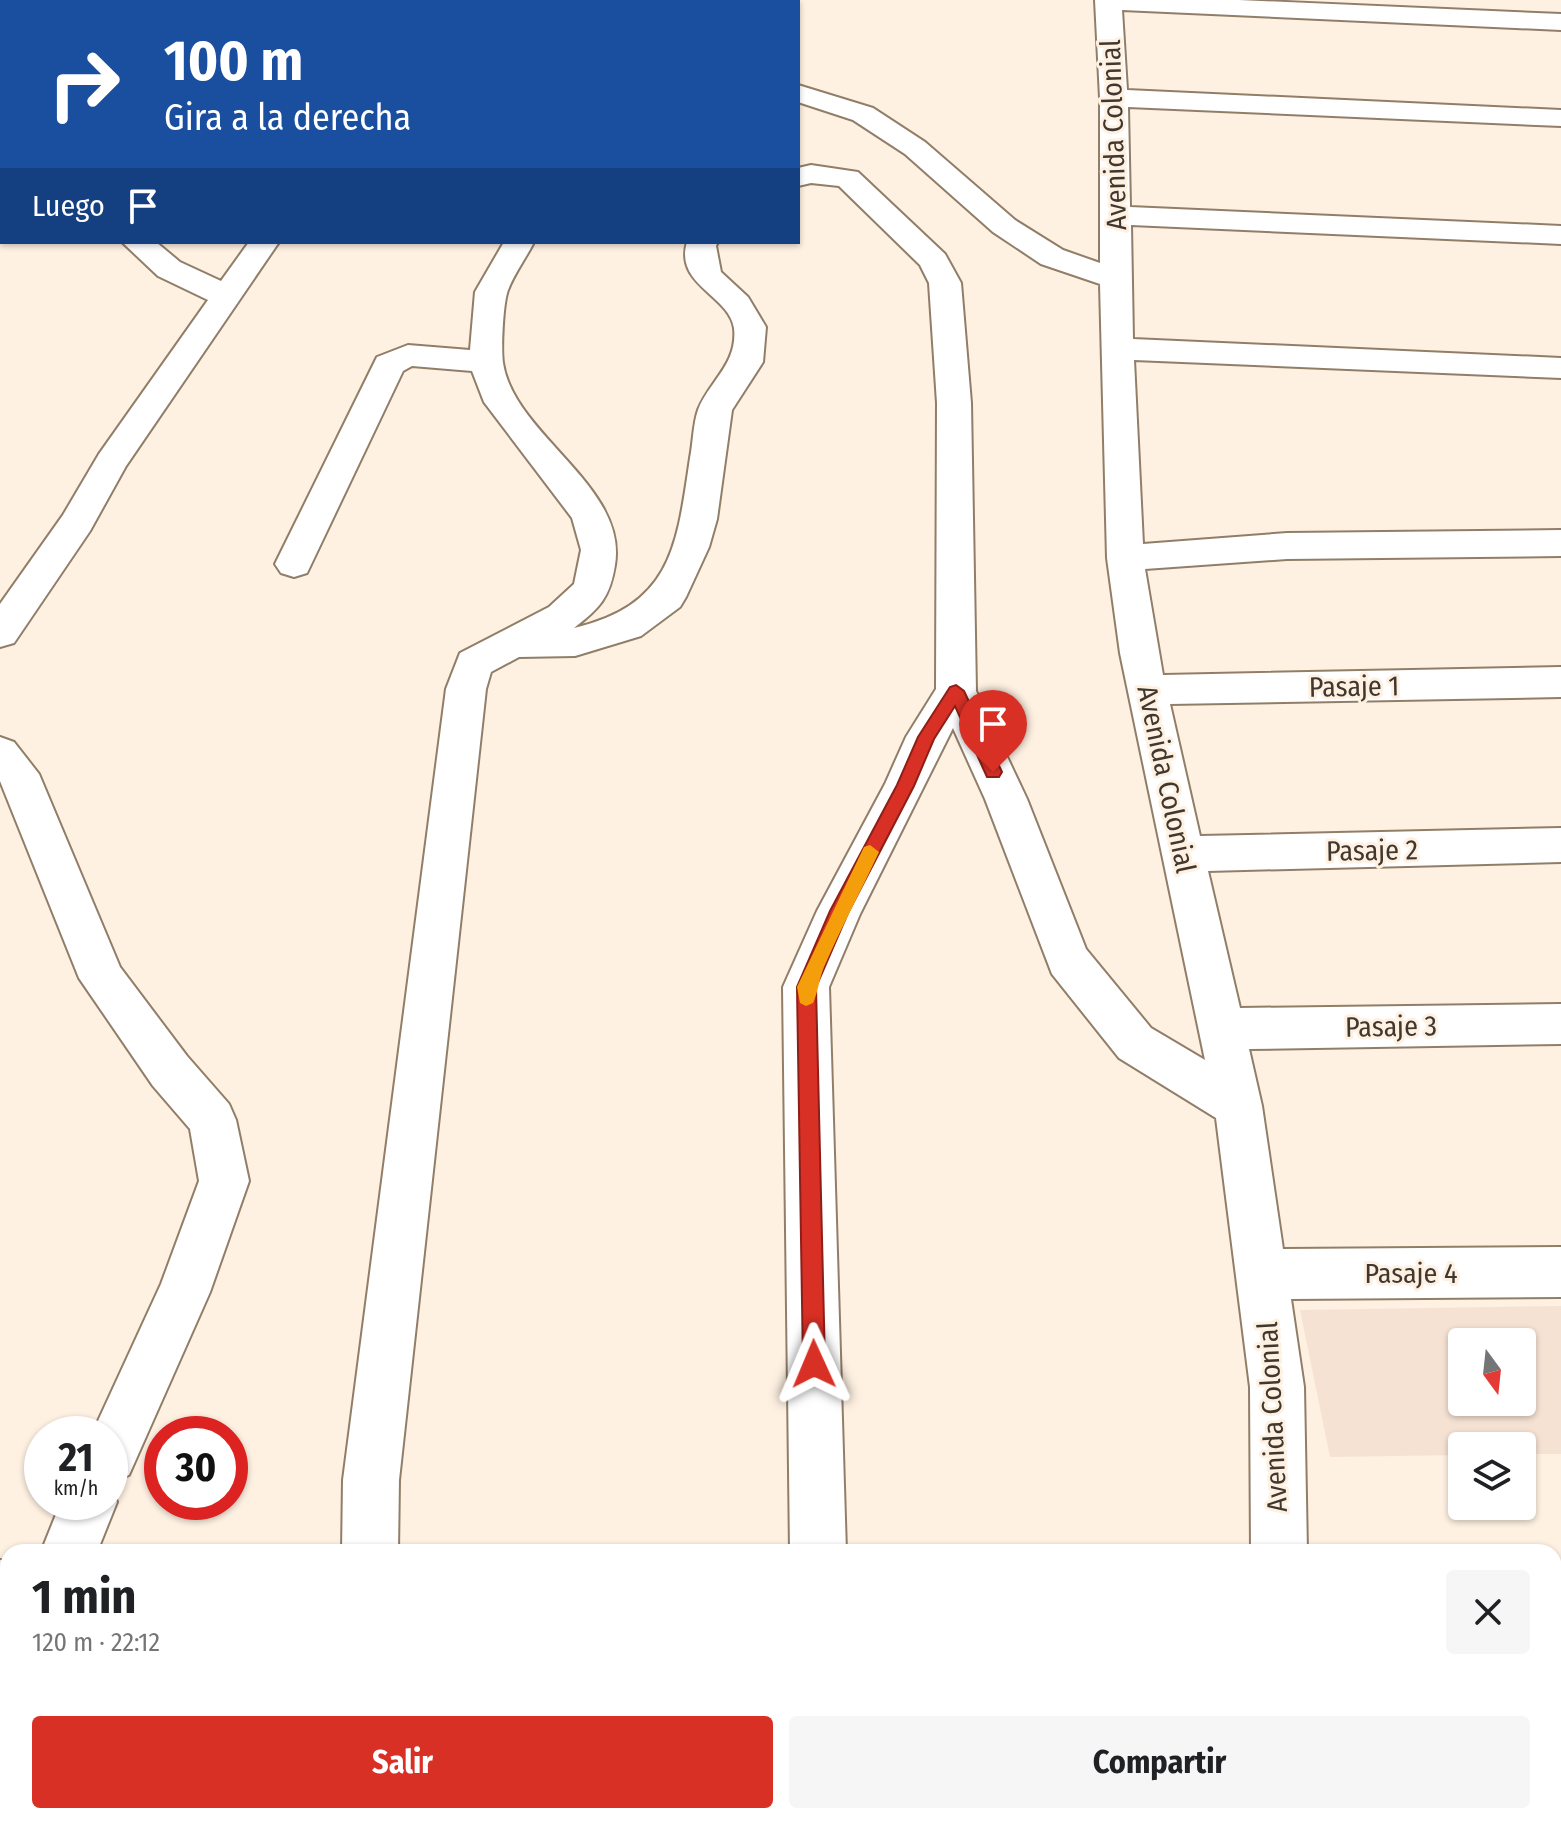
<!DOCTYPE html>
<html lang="es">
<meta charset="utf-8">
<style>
:root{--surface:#fff;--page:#f6f6f6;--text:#202124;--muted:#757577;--accent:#d93025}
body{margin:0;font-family:"Fira Sans Condensed",sans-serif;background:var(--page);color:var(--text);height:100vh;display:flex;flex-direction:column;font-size:30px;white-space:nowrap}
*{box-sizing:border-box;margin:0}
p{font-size:26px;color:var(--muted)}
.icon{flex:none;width:44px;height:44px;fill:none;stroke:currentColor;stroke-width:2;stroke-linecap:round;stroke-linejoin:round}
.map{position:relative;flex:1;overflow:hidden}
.panel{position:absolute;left:0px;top:1544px;width:1562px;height:280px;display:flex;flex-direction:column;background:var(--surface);border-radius:24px 24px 0 0;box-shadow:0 2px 6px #0004}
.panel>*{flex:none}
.hud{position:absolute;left:0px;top:0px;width:800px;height:244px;box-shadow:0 2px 6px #0004;background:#1a4fa0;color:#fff;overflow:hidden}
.needle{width:52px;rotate:165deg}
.fabs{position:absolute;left:1448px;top:1328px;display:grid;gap:16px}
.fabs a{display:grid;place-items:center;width:88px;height:88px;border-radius:8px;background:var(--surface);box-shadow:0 2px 6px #0004;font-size:40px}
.speed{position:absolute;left:24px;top:1416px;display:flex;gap:16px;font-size:40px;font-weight:700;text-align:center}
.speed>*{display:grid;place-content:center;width:104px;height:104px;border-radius:50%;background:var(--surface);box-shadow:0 2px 6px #0004;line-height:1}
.speed small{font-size:20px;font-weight:400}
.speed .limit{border:12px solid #d22;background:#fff;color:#111}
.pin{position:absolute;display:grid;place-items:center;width:68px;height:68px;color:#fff;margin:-82px -34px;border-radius:50% 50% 50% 0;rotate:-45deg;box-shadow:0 0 8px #0007}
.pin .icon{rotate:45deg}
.me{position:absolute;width:88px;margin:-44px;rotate:359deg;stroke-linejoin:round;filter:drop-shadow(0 0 6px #0008)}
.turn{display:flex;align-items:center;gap:28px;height:168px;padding:0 32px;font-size:36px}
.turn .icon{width:104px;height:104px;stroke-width:2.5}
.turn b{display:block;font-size:56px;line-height:68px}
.then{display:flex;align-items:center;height:76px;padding:0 32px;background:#0003;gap:16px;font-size:30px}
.round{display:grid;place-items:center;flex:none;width:84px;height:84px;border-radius:8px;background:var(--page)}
.head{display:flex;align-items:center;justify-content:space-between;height:136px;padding:0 32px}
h1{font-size:48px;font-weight:700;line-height:60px}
.button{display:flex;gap:16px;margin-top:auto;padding:16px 32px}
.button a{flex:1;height:92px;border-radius:8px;background:var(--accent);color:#fff;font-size:32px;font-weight:700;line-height:92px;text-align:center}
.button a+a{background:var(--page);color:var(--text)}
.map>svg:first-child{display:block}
.education{fill:#f5e2d3;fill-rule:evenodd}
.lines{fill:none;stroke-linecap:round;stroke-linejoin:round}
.minor-casing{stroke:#917e68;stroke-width:4}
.minor{fill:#fff;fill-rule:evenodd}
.route{fill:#d93025;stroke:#8d1f18;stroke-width:2}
.slow{fill:#f59e0b}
.labels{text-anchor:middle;stroke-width:6;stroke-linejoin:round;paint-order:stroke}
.street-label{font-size:28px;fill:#40382f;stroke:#fef1e2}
</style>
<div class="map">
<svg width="1561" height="1824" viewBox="0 0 1561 1824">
<rect width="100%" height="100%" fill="#fef1e2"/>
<!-- education -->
<path class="education" d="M1561 1306V1454H1522V1446H1462V1455L1330 1457 1300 1310ZM1462 1342H1522V1402H1462Z"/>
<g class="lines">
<!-- minor casing -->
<g class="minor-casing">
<path id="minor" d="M170 0H200L169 2Z
M324 0H350L351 2H325Z
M655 0H681V2H655Z
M1095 0H1239L1561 14V30L1122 10 1127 90 1561 110V126L1128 107 1130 207 1561 226V244L1131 225 1133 339 1561 358V378L1134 360 1143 544 1287 533 1561 530V556L1287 559 1145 569 1163 675 1561 667V697L1170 704 1200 836 1561 828V862L1208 871 1240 1008 1561 1004V1044L1249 1049 1262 1106 1283 1249 1561 1247V1297L1291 1299 1304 1387 1307 1552H1251L1250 1387 1216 1118 1119 1058 1052 974 985 799 953 728 860 914 829 987 846 1552H790L783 987 817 911 885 784 906 737 936 689 937 403 929 283 920 265 839 186 811 183 798 186V168L811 165 858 172 945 254 961 283 971 403 976 691 1027 799 1086 949 1151 1028 1205 1060 1120 653 1107 558 1100 284 1041 264 993 232 905 154 853 120 798 102V85L873 108 925 142 1015 220 1063 250 1100 263V98Z
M122 242H156L180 262 221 281 249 242H279L126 466 90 531 14 643 0 647V604L63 515 99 454 208 300 158 276Z
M504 242H534C526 258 514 274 508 290 503 303 501 349 503 363 514 435 628 486 615 565 610 597 600 608 574 628 672 605 677 546 690 458 693 443 693 424 698 410 709 381 738 364 734 328 729 295 674 285 687 242H718L716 246 721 272 748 297 766 327 763 362 732 410 717 519 709 547 686 597 680 607 641 636 575 656 519 657 491 672 486 689 399 1480 398 1552H342L343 1480 446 689 460 653 549 607 574 584 581 550 572 518 484 402 472 371 412 366 403 371 307 573 294 577 281 573 275 564 377 357 408 345 470 350 475 292Z
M0 737 14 742 39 774 120 967 187 1056 229 1104 236 1120 249 1181 210 1292 129 1475 110 1483V1434H92L161 1284 199 1181 190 1129 153 1086 79 978 0 781Z
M110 1485 117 1502 97 1552H41L61 1502H110Z
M0 1560 8 1561V1619L0 1618Z
M1554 1785 1561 1788V1824H1525L1523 1816H1554Z
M8 1816H70V1824H8Z
M340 1816H402L403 1824H341Z
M787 1816H849V1824H787Z
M1254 1816H1316V1824H1254Z"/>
</g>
<!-- minor -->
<use href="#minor" class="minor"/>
</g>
<!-- route -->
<path class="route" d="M956 685 964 691 1002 772 999 777H987L955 706 934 739 914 786 848 913 816 987 825 1364 822 1371 814 1375 806 1371 803 1364 797 987 830 911 897 785 918 737 950 687Z"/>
<!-- slow -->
<path class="slow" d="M870 845 879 852C861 891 841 928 824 967 819 979 818 992 813 1003L806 1006 800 1003 797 987 864 847Z"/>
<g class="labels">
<!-- street labels -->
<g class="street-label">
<text transform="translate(1113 135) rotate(-92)" y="10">Avenida Colonial</text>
<text transform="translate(1354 686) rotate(-1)" y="10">Pasaje 1</text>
<text transform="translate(1167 779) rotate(78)" y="10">Avenida Colonial</text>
<text transform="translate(1372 850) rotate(-1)" y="10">Pasaje 2</text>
<text transform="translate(1391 1026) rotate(-1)" y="10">Pasaje 3</text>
<text x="1411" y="1283">Pasaje 4</text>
<text transform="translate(1272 1417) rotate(-93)" y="10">Avenida Colonial</text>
</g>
</g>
</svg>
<div class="fabs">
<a><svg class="needle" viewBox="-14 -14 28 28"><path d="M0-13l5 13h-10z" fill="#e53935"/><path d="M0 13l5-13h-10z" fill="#757577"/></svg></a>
<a><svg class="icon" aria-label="layers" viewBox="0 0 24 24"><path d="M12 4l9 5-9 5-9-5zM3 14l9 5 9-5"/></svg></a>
</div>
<div class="speed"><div>21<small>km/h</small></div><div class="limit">30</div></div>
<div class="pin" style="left:993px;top:772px;background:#d93025"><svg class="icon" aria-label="arrive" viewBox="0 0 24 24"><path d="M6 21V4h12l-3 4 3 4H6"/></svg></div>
<svg class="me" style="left:814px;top:1364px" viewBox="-20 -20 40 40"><path d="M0-17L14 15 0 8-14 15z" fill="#d93025" stroke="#fff" stroke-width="4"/></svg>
<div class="hud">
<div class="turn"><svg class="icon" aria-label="right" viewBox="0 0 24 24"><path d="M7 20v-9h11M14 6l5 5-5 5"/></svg><div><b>100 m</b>Gira a la derecha</div></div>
<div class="then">Luego<svg class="icon" aria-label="arrive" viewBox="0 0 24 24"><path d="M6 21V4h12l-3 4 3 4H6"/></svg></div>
</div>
<section class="panel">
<div class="head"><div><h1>1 min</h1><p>120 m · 22:12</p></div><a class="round"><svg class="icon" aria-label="close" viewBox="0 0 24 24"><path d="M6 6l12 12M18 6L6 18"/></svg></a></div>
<div class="button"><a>Salir</a><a>Compartir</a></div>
</section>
</div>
